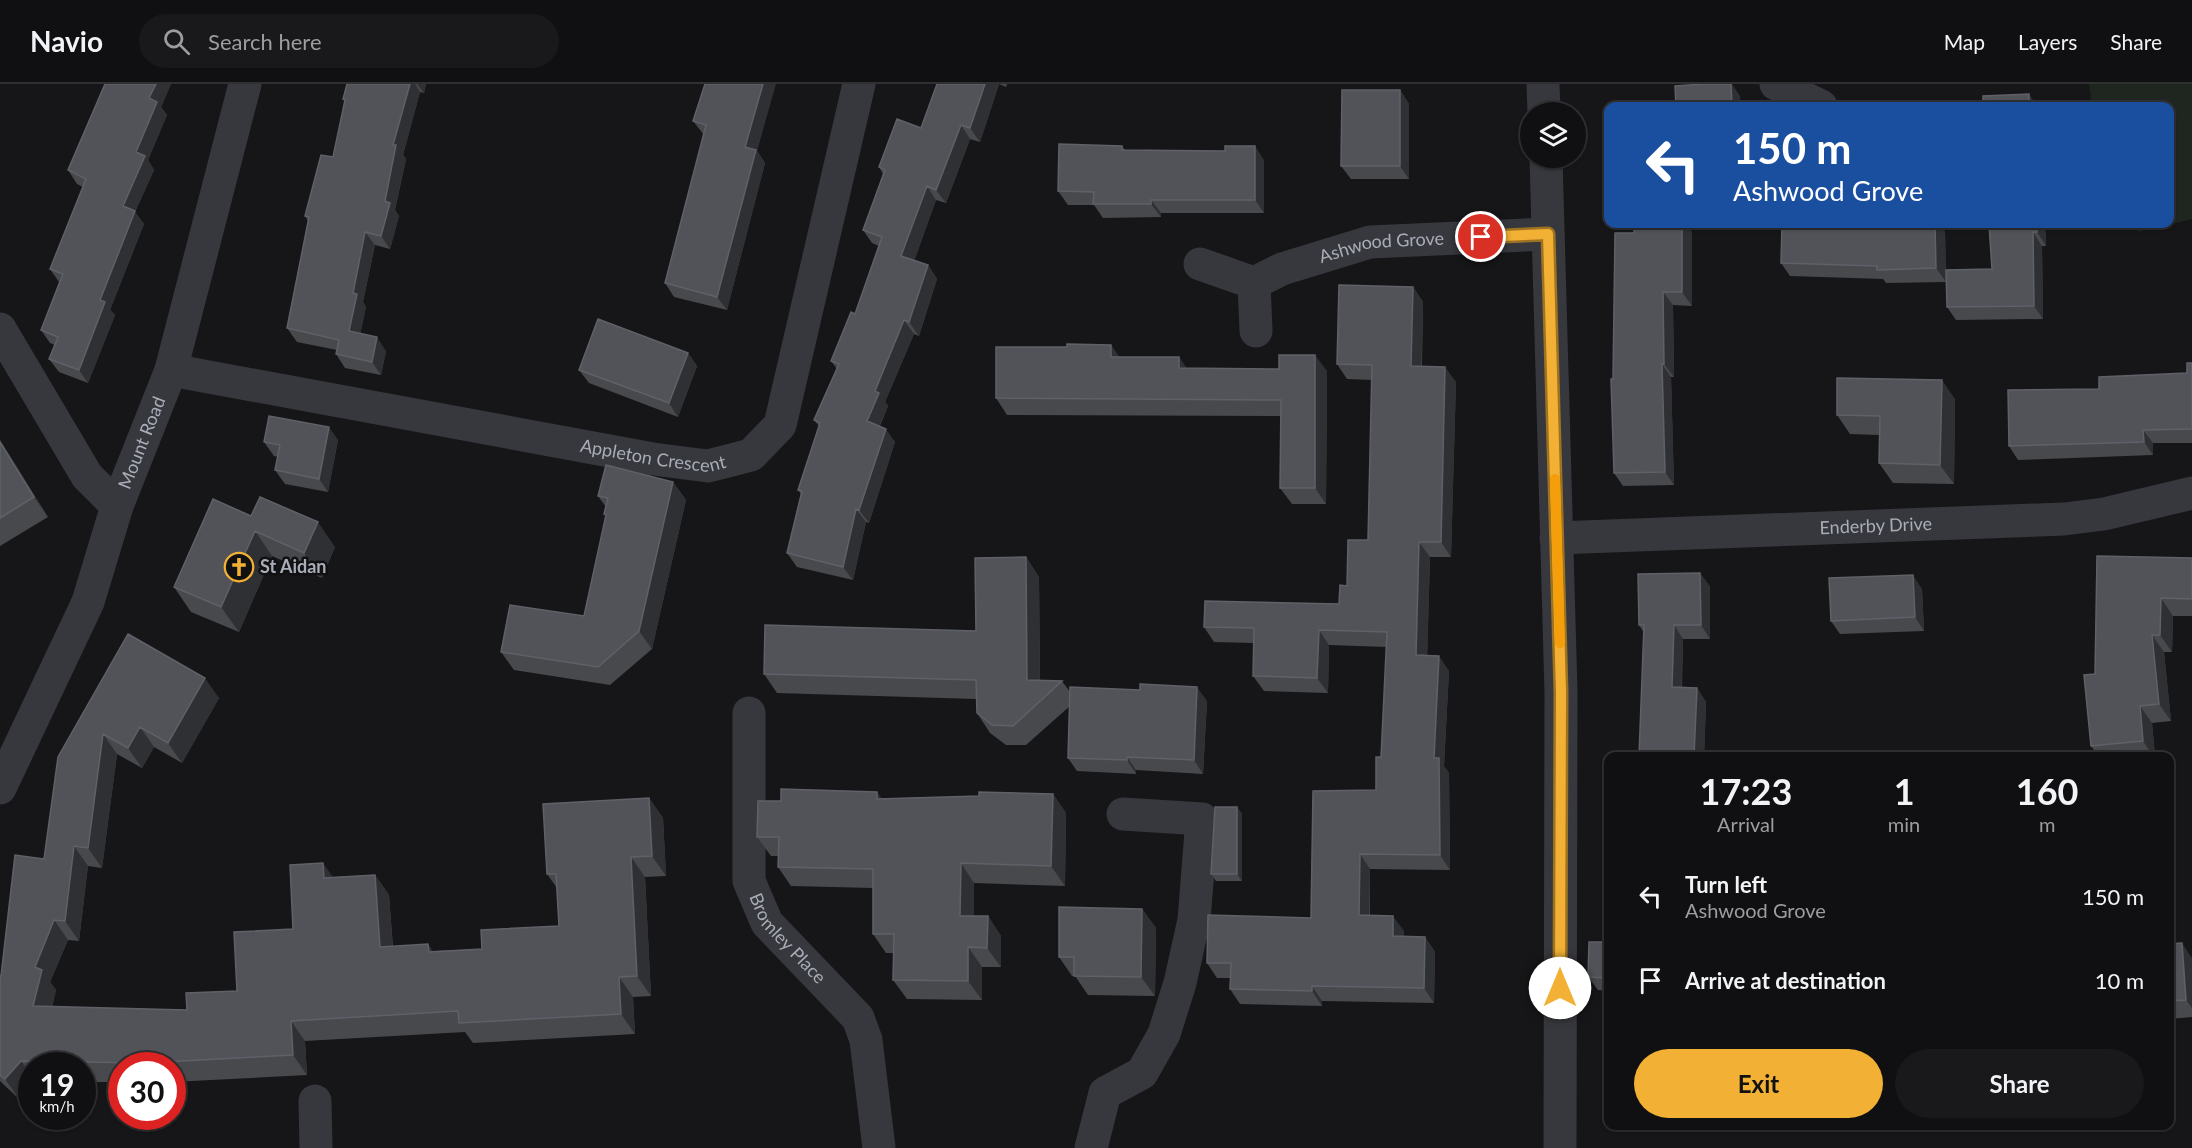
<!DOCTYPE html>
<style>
:root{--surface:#101012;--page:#19191b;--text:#f1f3f6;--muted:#9c9d9f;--line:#303032;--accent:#f2b134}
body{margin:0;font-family:Lato,sans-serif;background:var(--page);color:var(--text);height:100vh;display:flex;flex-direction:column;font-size:22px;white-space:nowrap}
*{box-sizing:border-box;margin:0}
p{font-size:20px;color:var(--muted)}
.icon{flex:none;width:33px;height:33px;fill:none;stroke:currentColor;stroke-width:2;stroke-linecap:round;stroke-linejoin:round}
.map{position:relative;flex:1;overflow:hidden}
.sheet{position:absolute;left:1604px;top:668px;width:570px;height:378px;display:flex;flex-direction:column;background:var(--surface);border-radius:12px;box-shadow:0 2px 4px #0004,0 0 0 2px var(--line)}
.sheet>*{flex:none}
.hud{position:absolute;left:1604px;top:18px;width:570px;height:126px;border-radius:12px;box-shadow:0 2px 4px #0004,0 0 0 2px var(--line);background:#1a4fa0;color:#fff;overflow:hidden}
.fabs{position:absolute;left:1520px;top:18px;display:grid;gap:12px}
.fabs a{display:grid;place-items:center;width:66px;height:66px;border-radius:50%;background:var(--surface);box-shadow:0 2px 4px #0004,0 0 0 2px var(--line);font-size:30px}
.speed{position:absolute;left:18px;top:968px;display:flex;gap:12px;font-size:30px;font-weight:700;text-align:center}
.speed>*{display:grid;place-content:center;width:78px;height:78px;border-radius:50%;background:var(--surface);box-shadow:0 2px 4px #0004,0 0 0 2px var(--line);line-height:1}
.speed small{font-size:15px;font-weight:400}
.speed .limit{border:9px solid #d22;background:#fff;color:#111}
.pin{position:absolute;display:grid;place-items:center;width:51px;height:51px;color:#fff;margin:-26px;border:3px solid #fff;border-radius:50%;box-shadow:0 2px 6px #0007}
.me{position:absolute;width:66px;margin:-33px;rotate:0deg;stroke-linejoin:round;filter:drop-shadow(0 0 4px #0008)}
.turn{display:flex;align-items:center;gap:21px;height:126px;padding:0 30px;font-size:27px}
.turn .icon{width:78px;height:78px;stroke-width:2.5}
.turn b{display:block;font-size:42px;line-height:51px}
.eta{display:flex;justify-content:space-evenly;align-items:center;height:102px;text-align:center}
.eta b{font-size:36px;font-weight:700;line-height:42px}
.primary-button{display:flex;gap:12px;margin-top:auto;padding:12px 30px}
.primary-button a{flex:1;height:69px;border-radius:36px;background:var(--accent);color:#111;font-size:24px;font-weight:700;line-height:69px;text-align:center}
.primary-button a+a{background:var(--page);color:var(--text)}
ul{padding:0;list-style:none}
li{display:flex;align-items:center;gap:18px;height:84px;padding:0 30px}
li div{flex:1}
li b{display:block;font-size:22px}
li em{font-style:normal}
header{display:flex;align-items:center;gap:36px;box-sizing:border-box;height:84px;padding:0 30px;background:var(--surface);border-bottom:2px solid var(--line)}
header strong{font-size:28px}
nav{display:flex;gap:33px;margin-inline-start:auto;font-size:21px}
.search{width:420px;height:54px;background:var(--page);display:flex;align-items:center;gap:15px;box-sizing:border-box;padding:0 21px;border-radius:33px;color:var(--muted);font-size:22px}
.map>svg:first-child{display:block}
.green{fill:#1e261f}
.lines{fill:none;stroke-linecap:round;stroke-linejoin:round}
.minor{stroke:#37383d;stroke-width:33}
.wall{fill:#47494d}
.shaded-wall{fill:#2f3033}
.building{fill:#525359;stroke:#5f6168;stroke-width:1.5}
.route-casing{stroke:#9d7322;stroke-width:15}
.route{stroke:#f2b134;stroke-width:10}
.slow{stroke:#f59e0b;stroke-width:10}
.labels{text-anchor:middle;stroke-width:5;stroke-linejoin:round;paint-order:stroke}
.street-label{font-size:18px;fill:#a8adb8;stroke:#111113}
.poi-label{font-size:18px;font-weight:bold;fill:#a8adb8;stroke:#111113;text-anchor:start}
</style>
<header>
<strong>Navio</strong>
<div class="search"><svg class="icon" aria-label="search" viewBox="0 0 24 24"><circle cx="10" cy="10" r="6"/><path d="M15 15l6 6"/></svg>Search here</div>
<nav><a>Map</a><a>Layers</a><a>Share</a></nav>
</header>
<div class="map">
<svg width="2192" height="1064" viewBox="0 0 2192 1064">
<rect width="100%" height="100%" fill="#161618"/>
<!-- green -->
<path class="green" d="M2089 0H2192V135L2138 148 2137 140H2169V22H2092Z"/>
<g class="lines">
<!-- minor -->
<g class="minor">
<path d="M1543 0 1544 28"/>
<path d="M1776 0 1821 22"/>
<path d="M1546 74 1561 608 1560 1064"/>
<path d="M1200 180 1254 199 1256 247"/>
<path id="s1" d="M1254 199 1282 185 1370 158 1548 150"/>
<path d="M0 245 87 392 117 422"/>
<path id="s2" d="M171 286 653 375 708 382 751 371 780 341 859 0"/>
<path id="s3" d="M1556 454 2064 435 2104 430 2192 409"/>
<path id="s4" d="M749 629V797L767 839 858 934 866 956 879 1064"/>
<path id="s5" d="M0 704 88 518 117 422 171 286 245 0"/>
<path d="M315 1017 316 1064"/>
<path d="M1091 1064 1105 1009 1142 989 1164 950 1180 899 1194 836 1202 735 1123 730"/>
</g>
</g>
<!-- wall -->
<path class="wall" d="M105 0H171L161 23 167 31 148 76 154 86 135 128 144 140 110 226 115 231 88 299 59 288 49 275 55 261 50 259 41 246 59 198 50 185 83 103 77 100 68 86Z
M347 0H426L424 9 420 8 403 71 406 75 395 126 399 132 390 165 375 161 363 218 366 223 360 250 386 267 381 291 345 284 336 270 337 266 297 258 287 244 308 137 305 132 333 73 345 18 343 15Z
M937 0H1007L1006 3 999 0 980 58 970 55 946 119 936 116 914 177 928 181 937 195 919 252 914 250 885 318 888 322 880 342 895 358 869 439 866 438 853 496 797 483 787 469 801 410 798 406 819 342 814 336 837 285 831 277 855 230 879 162 872 159 863 146 883 90 879 83 921 44Z
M1400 6 1409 20V95H1351L1341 82Z
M765 36 757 67 765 79 727 226 674 213 665 199 704 51 693 37Z
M1122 62 1125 66 1264 76V129H1161V133L1103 134 1094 121H1068L1058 107Z
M1634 140H1686L1692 148V222L1673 221 1674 293H1671L1674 401 1623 402 1614 389 1613 295 1634 149Z
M1989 140H2045L2046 162H2042L2043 235 1956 236 1947 223 1992 185Z
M1945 147 1946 198 1886 199 1883 195 1790 192 1781 179Z
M1413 203 1423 218 1422 282 1456 298 1451 473H1430L1427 572 1449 587 1444 682 1449 689 1450 786 1370 785V831L1404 847V852L1425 853 1435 868 1434 919 1322 917V922L1240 920 1230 905V894H1217L1207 879 1311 834 1376 706 1381 673 1387 563 1329 561 1328 609 1264 607 1253 592 1254 559 1214 558 1204 543 1339 520 1368 456 1372 296 1347 295 1337 280Z
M1111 261 1119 273H1179L1186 284 1327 287 1326 420H1292L1280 404 1281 332 1007 331 996 314 1067 263Z
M688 269 697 282 678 333 589 299 579 286Z
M2192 279V359H2153V371L2018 376 2009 362 2099 305 2187 289Z
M1955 315 1954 400 1893 399 1879 379V351L1850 350 1837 331Z
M0 356 48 433 0 462Z
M338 356 328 408 285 400 275 386 278 373 274 372 264 358Z
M673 398 686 416 652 565 610 601 514 586 501 568 584 532 606 432 604 430 606 423 598 412Z
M251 432 335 463 322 494 272 472 239 548 191 528 174 503Z
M1026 473 1039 493 1040 596 1062 597 1070 608 1207 617 1203 690 1136 686V690L1077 687 1068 674 1070 622 1026 661H1006L990 649 977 629 976 615 777 609 764 590 976 547Z
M2192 474V532H2173L2172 568H2164L2171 637 2152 639 2155 672H2098L2091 662 2095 590Z
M1700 489 1710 503V555H1683L1682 604H1697L1706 618 1704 672H1639L1644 549 1639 541Z
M1922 505 1924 547 1840 550 1831 537Z
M128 550 219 614 182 679 154 663 142 684 117 670 102 784 88 782 79 857 68 856 50 898 56 906 52 923 187 926 237 907 293 845 333 793 375 791 389 811 393 863 433 867 482 865 559 842 557 804 547 790 649 714 663 734 666 792 645 793 651 912 633 913 635 950 473 959 465 948 305 957 307 991 172 998V981H122V998H82V981H32V1000L19 1015 0 997V892H1Z
M1053 710 1066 729 1065 802 974 799V832H988L1001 852V883H982V916L907 915 893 896V869H886L873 850V804L791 802 778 783V772H771L757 753 781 717Z
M1237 723 1242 730V797H1216L1211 790Z
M1142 825 1156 844 1155 912 1088 911 1075 892H1072L1059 873Z
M1608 858V907L1598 906 1588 893Z
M2169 860 2192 874V933L2169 935Z"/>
<!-- shaded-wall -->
<path class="shaded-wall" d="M156 0H171L161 23 167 31 148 76 154 86 135 128 144 140 110 226 115 231 88 299 79 286 100 216 149 14Z
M410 0H415L420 8 403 71 406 75 395 126 399 132 390 165 381 152 385 117 393 61Z
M417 0H426L424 9Z
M763 0H776L757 67 765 79 727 226 717 213 745 63Z
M985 0H999L980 58 970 44Z
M1731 0H1732L1740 12 1741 22H1732Z
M1400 6 1409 20V95L1400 82Z
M2029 10 2037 22H2029Z
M961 41 970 55 946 119 936 106Z
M1255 62 1264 76V129L1255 116Z
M927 102 936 116 911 186 901 172Z
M1151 116 1161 129V133L1151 120Z
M1682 140H1686L1692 148V222L1682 208Z
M1935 140H1939L1945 147 1946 198 1936 184Z
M2037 140H2045L2046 162 2037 148Z
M365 148 375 161 363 218 366 223 358 261 349 247 353 209Z
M2033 148 2042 162 2043 235 2034 222Z
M928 181 937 195 919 252 909 238Z
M1413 203 1423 218 1421 297 1411 282Z
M1663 208 1673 221 1674 293 1664 280Z
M904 236 914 250 885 318 888 322 876 350 867 337 875 307Z
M377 253 386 267 381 291 372 278Z
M1111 261 1122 277 1111 273Z
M688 269 697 282 678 333 669 319Z
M1315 271 1327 287 1326 420 1315 404Z
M1179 273 1190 289 1179 284Z
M1662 280 1671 293 1674 401 1665 388Z
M1445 283 1456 298 1451 473 1441 458Z
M1942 296 1955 315 1954 400 1940 381Z
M329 343 338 356 328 408 319 395Z
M886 345 895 358 869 439 859 426Z
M2143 346 2153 359V371L2144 358Z
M0 356 48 433 34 413 0 358Z
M673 398 686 416 652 565 639 547Z
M856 425 866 438 853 496 843 483Z
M318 438 335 463 322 494 304 469Z
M255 447 272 472 239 548 221 523Z
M1419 458 1430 473 1427 586 1416 571Z
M1026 473 1039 493 1040 615 1027 596Z
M1700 489 1710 503V555L1701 541Z
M1913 491 1922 505 1924 547 1915 533Z
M2161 514 2173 532 2172 568 2160 551Z
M1674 541 1683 555 1681 617 1672 603Z
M1319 546 1329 561 1328 609 1317 594Z
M2152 551 2164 568 2171 637 2159 620Z
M1439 572 1449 587 1444 682 1449 689 1450 786 1440 771 1434 674Z
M205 594 219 614 182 679 168 659Z
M1197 603 1207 617 1203 690 1194 676Z
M1697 604 1706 618 1704 672H1694Z
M2140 622 2152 639 2155 672H2153L2143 657Z
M140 643 154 663 142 684 128 664Z
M103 650 117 670 102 784 88 764Z
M1127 673 1136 686V690L1127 676Z
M877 708 891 727 877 715Z
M1053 710 1066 729 1065 802 1051 782Z
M649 714 663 734 666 792 652 772Z
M1237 723 1242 730V797L1237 790Z
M74 762 88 782 79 857 65 837Z
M1360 770 1370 785 1369 846 1359 831Z
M631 773 645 793 651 912 637 892Z
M323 779 337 799 324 794Z
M961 779 974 799V852L960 832Z
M375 791 389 811 394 883 380 863Z
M1142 825 1156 844 1155 912 1141 893Z
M988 832 1001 852V883L987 864Z
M1393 832 1404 847V867L1393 852Z
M54 836 68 856 50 898 56 906 47 942 33 922 35 883Z
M1425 853 1435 868 1434 919 1424 904Z
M2182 859 2192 874V924L2186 916Z
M428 860 442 880 429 868Z
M968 863 982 883V916L968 897Z
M619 893 633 913 635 950 621 930Z
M1312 902 1322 917V922L1312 907Z
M291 937 305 957 307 991 293 971Z
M21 977 32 992V1000L19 1015 5 995Z"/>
<!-- building -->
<path class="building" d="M105 0H156L149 14 157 18 136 68 145 72 123 122 135 127 100 216 105 218 79 286 49 275 58 253 41 246 63 190 50 185 86 95 68 86Z
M347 0H410L393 61H396L385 117 390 119 381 152 365 148 353 209 357 210 349 247 377 253 372 278 336 270 339 256 287 244 309 133 305 132 321 71 333 73 345 16 343 15Z
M705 0H763L745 63 756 66 717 213 665 199 706 41 693 37Z
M937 0H985L970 44 961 41 936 106 927 102 901 172 928 181 909 238 904 236 875 307 879 309 867 337 886 345 859 426 856 425 843 483 787 469 802 407 798 406 820 339 814 336 839 280 831 277 851 228 855 230 882 153 863 146 885 86 879 83 897 35 921 44Z
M1704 0H1731L1732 22H1676L1675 2Z
M1342 6H1400V82H1341Z
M2029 10V22H1983V12Z
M1059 60 1122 62V66L1225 67V62H1255V116H1151V120H1093L1094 108 1058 107Z
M1634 140H1682V208H1663L1664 280H1662L1665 388 1614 389 1611 295H1613L1615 149H1634Z
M1782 140H1935L1936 184 1877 186V182L1781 179Z
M1989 140H2037V148H2033L2034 222 1947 223 1946 186 1992 185Z
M1339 201 1413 203 1411 282 1445 283 1441 458H1419L1416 571 1439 572 1434 674H1439L1440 771 1360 770 1359 831 1393 832V852L1425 853 1424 904 1312 902V907L1230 905 1231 879H1207L1208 831 1311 834 1313 707 1376 706V673H1381L1387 548 1319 546 1317 594 1253 592 1254 544 1204 543 1205 517 1339 520 1340 501 1347 502 1348 456H1368L1372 281 1337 280Z
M598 235 688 269 669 319 579 286Z
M1067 260 1111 261V273H1179V284L1279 285V271H1315V404H1280L1281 316 996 314V263H1067Z
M2187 279H2192V345L2143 346 2144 358 2009 362 2008 306 2099 305V293L2187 289Z
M1837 294 1942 296 1940 381 1879 379 1880 332 1837 331Z
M269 332 329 343 319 395 275 386 280 361 264 358Z
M0 358 34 413 0 434Z
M606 381 673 398 639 547 598 583 501 568 510 521 584 532 606 431 604 430 608 414 598 412Z
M260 413 318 438 304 469 255 447 221 523 174 503 213 415 251 432Z
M2097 472 2192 474V515L2161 514 2160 551H2152L2159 620 2140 622 2143 657 2091 662 2084 591 2095 590Z
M1026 473 1027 596 1062 597 1013 642 992 641 977 629 976 596 764 590 765 541 976 547 975 474Z
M1700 489 1701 541H1674L1672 603 1697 604 1694 672H1639L1644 541H1639L1638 490Z
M1913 491 1915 533 1831 537 1829 494Z
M128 550 205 594 168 659 140 643 128 664 103 650 88 764 74 762 65 837 54 836 35 883 42 886 33 922 187 926 186 909 237 907 234 848 293 845 290 781 323 779 324 794 375 791 380 863 428 860 429 868 482 865 481 846 559 842 556 790H547L543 720 649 714 652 772 631 773 637 892 619 893 621 930 459 939 458 927 291 937 293 971 145 979 21 977 5 995 0 991V892H1L15 771 44 775 58 673Z
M1140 600 1197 603 1194 676 1127 673V676L1068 674 1070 603 1140 606Z
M781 705 877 708V715L979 712V708L1053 710 1051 782 961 779 960 832H988L987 864 968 863V897L893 896 894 850H873V785L778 783 779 753H757L758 717H781Z
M1215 723H1237V790H1211Z
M1059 823 1142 825 1141 893 1074 892V873H1059Z
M1589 858H1608V894L1588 893Z
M2182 859 2186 916 2169 917V860Z"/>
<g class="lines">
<!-- route casing -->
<g class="route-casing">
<path id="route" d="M1481 153 1548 150 1561 608 1560 904"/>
</g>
<!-- route -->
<use href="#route" class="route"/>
<!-- slow -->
<path class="slow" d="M1555 395 1560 559"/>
</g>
<!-- icons -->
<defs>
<g id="church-ring" transform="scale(1.5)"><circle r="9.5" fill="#111113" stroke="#f2b134" stroke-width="1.5"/><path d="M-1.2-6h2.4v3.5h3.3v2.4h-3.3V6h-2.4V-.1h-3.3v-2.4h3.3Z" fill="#f2b134"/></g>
</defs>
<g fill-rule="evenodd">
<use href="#church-ring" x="239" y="483"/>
</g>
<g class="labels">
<!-- street labels -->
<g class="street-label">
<text dy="6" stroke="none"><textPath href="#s1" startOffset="134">Ashwood Grove</textPath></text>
<text dy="6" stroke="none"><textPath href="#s5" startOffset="374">Mount Road</textPath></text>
<text dy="6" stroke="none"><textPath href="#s2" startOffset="490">Appleton Crescent</textPath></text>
<text dy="6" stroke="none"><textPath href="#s3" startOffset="320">Enderby Drive</textPath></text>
<text dy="6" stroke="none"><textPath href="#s4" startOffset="238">Bromley Place</textPath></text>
</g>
<!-- poi labels -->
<g class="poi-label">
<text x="260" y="489">St Aidan</text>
</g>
</g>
</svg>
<div class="fabs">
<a><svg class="icon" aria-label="layers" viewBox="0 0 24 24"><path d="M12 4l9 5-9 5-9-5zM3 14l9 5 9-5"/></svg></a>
</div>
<div class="speed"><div>19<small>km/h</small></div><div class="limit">30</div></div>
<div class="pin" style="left:1481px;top:153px;background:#d93025"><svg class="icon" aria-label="arrive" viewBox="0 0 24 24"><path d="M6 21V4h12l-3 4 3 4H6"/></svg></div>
<svg class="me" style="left:1560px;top:904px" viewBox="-20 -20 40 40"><circle r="19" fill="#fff"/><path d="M0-13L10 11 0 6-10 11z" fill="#f2b134"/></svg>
<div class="hud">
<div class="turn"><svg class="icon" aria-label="left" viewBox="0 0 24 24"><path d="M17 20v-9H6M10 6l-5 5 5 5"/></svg><div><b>150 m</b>Ashwood Grove</div></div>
</div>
<section class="sheet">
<div class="eta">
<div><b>17:23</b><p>Arrival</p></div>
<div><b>1</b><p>min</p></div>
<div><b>160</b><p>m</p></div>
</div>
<ul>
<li><svg class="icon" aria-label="left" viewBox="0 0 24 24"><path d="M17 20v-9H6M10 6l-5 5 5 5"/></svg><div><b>Turn left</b><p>Ashwood Grove</p></div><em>150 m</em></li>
<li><svg class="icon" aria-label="arrive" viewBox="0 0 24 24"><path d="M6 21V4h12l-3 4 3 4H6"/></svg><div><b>Arrive at destination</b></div><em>10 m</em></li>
</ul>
<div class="primary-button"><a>Exit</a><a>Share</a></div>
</section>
</div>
